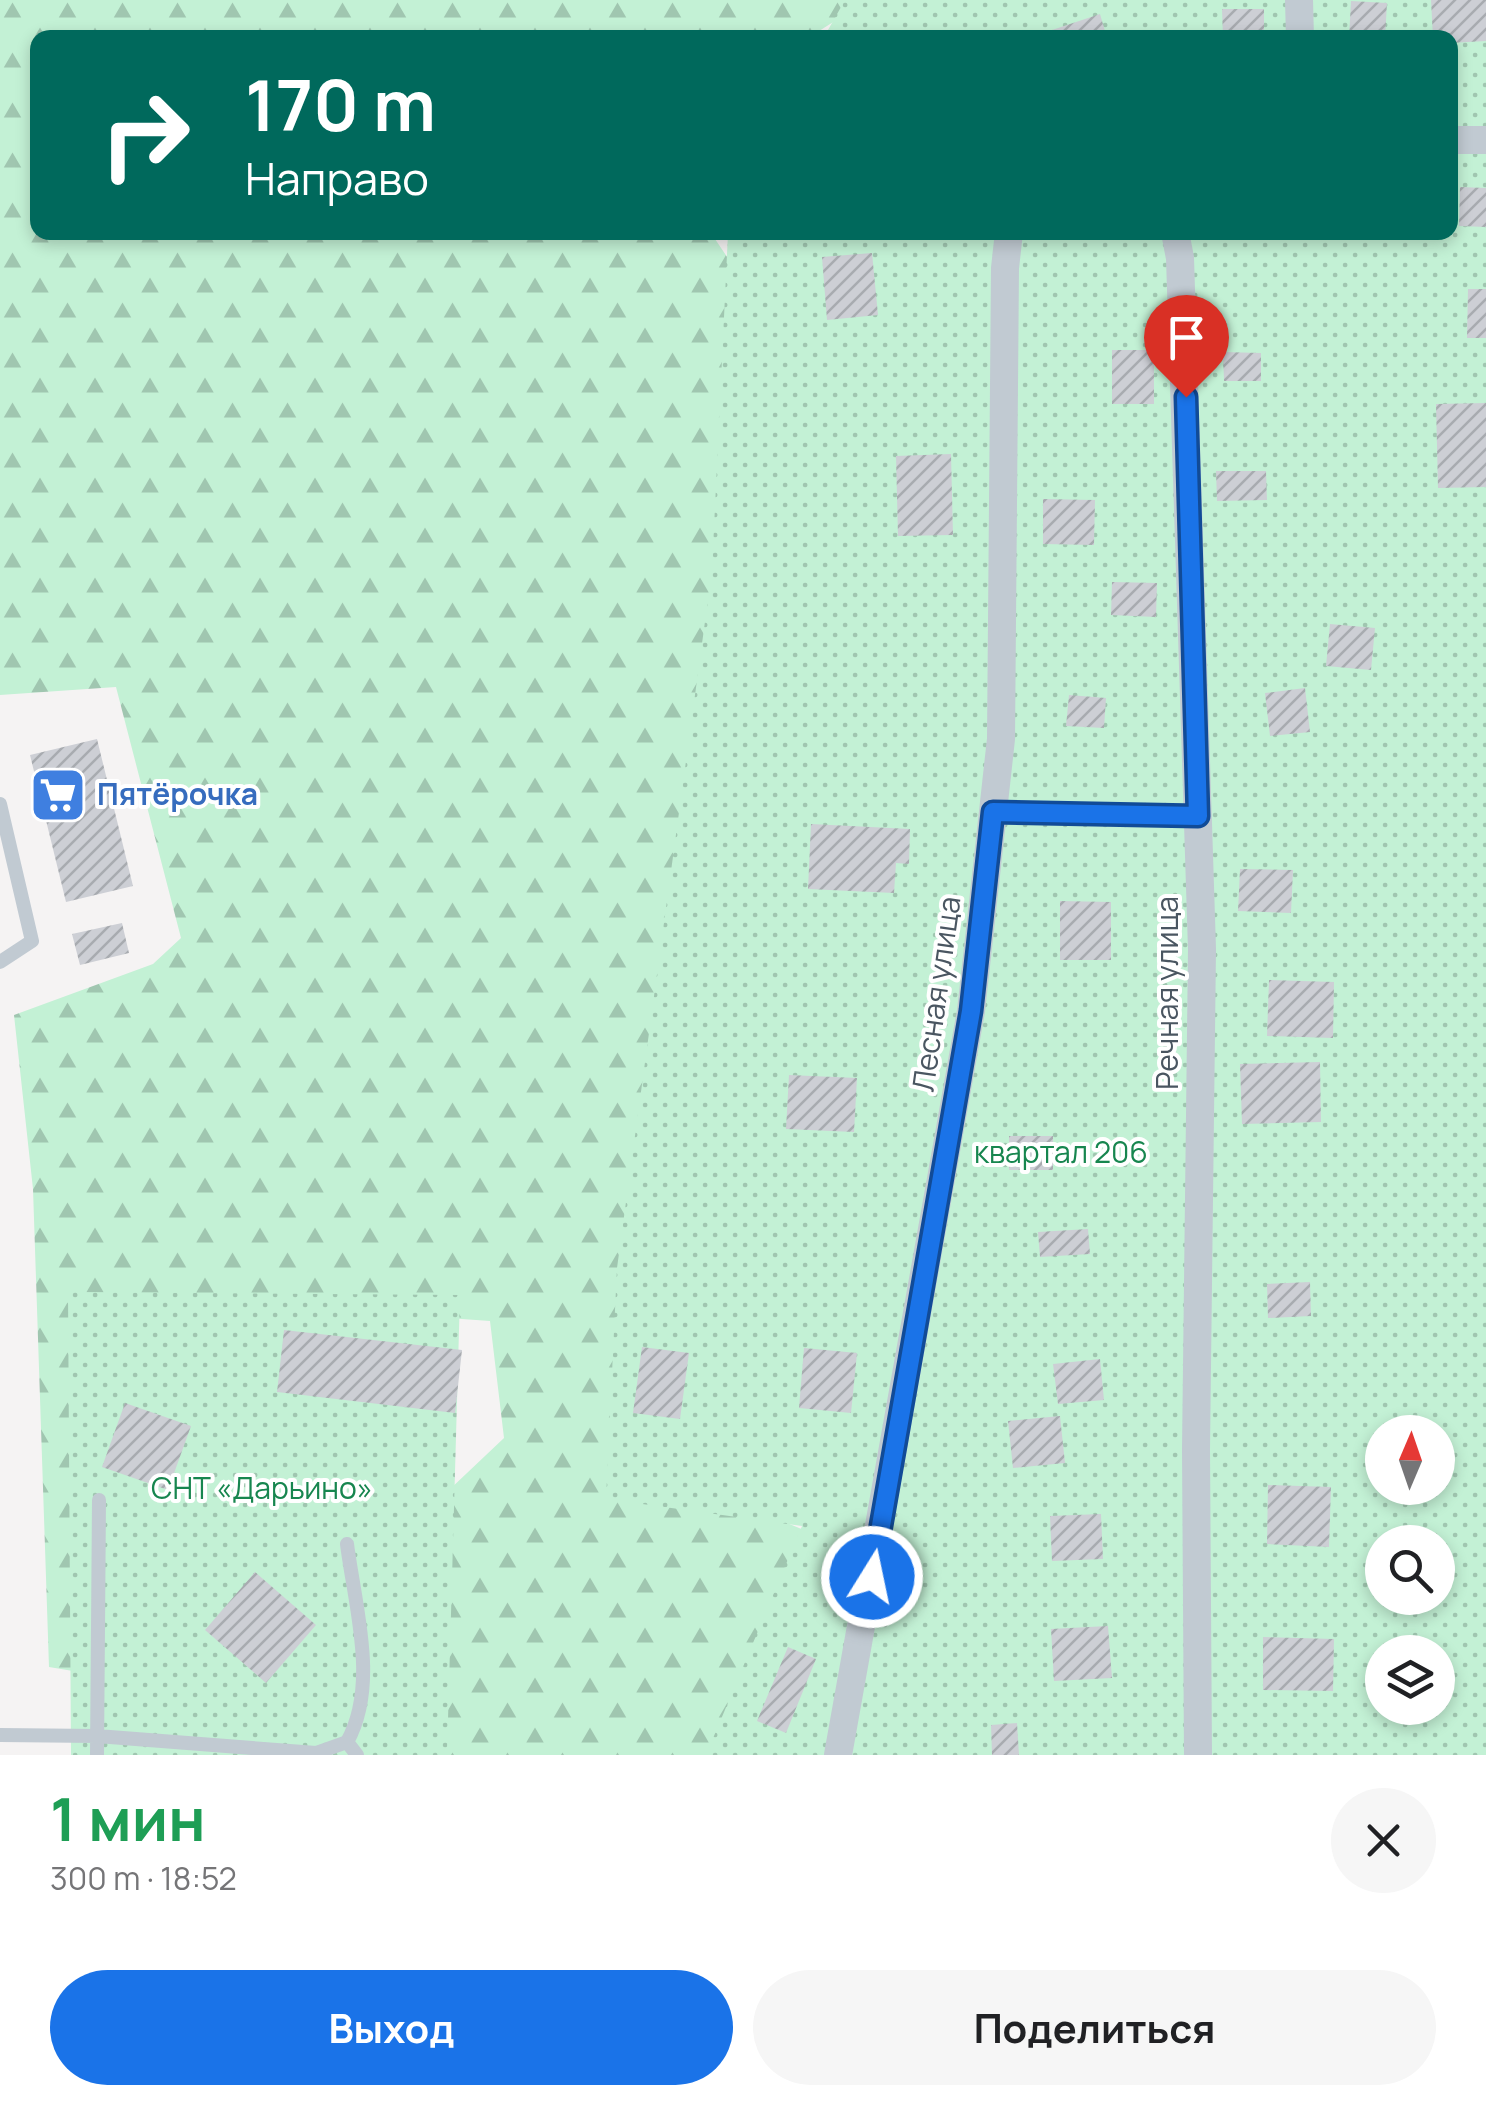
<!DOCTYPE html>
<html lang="ru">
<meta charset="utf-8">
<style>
:root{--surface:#fff;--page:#f6f6f6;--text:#202124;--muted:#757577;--accent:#1a73e8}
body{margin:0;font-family:Manrope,sans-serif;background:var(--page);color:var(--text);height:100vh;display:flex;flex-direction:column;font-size:38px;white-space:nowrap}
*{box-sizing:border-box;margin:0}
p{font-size:32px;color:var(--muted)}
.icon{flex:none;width:55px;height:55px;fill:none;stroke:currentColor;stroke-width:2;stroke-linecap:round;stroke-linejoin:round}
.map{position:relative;height:1755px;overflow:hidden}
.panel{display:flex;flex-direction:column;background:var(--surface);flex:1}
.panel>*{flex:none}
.top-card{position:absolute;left:30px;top:30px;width:1428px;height:210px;border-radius:20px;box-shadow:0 5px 15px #0003;background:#00695c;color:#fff;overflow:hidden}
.needle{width:65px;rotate:2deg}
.fabs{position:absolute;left:1365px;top:1415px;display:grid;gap:20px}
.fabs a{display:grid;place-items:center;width:90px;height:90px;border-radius:50%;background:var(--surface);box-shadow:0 5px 15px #0003;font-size:50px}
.pin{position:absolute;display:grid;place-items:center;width:85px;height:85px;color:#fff;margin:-102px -42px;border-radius:50% 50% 50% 0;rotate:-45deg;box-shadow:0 0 10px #0007}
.pin .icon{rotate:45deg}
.me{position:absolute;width:110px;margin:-55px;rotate:10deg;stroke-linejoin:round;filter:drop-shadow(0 0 8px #0008)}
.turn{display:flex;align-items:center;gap:35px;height:210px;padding:0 50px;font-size:45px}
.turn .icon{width:130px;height:130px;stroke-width:2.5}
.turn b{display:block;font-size:70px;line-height:85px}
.round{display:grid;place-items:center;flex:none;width:105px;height:105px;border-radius:52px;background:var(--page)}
.overview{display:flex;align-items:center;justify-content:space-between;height:170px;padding:0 50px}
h1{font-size:60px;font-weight:700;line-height:75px;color:#1e9e55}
.button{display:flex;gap:20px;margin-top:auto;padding:20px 50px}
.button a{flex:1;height:115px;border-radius:60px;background:var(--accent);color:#fff;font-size:40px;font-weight:700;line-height:115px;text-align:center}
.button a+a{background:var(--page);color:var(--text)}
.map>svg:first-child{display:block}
.forest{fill:url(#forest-firs)}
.garden{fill:url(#garden-dots);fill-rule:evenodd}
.building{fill:url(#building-hatch)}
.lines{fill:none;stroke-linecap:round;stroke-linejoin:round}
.lane{stroke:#c1cad2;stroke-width:14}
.street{stroke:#c1cad2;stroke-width:28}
.route-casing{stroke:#114b97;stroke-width:25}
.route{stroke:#1a73e8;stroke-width:18}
.labels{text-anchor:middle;stroke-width:8;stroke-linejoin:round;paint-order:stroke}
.shop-label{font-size:30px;font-weight:bold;fill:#366cbe;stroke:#fff;text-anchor:start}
.street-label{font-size:30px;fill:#4a5661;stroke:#fff}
.park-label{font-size:30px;fill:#17864f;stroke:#fff}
</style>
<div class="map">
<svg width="1486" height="1755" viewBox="0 0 1486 1755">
<defs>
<pattern id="forest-firs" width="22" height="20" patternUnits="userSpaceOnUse" patternTransform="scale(2.5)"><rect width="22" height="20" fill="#c3f1d5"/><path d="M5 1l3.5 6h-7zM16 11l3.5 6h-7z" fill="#a0c6b0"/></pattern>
<pattern id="garden-dots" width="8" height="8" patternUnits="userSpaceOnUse" patternTransform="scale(2.5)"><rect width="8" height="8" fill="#c3f1d5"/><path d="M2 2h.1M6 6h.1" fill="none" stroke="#a0c6b0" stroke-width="1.8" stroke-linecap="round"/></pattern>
<pattern id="building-hatch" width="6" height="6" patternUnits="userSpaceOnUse" patternTransform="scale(2.5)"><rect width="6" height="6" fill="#cdcfd5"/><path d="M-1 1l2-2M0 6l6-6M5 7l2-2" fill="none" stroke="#a8abb0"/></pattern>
</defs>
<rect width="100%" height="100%" fill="#f5f3f3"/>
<!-- forest -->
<path class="forest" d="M0 0H868L808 38H38V232L711 233 760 306 693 1484 828 1540 730 1755H418L411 1526 504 1438 490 1321 279 1306 91 1674 49 1667 33 1189 14 1015 153 964 181 938 116 687 0 695Z"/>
<!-- garden -->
<path class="garden" d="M845 0H1486V1755H706L802 1526 606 1499 617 1268 712 570 728 233 1450 232V38L824 37ZM1382 1432H1438V1488H1382ZM1382 1542H1438V1598H1382ZM1382 1652H1438V1708H1382Z
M68 1292 460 1295 447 1755H71Z"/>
<!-- building -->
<path class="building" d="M1431 0H1486V41L1450 43V38H1433Z
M1351 1 1387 3 1385 38H1349Z
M1222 9H1264V38H1223Z
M1100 14 1107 38H1048L1046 32Z
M1460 187 1486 188V227L1459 226Z
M872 253 878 315 827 320 822 257Z
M1468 289H1486V338H1467Z
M1112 350H1154V404H1112Z
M1223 352 1261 353V381H1224Z
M1486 403V487L1438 488 1436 404Z
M951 454 953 535 898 536 896 456Z
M1216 471H1266L1267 500 1217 501Z
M1043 499 1095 500 1094 545 1043 544Z
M1112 582 1157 583 1156 617 1111 615Z
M1330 624 1375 628 1371 670 1326 666Z
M1305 688 1310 732 1270 736 1265 693Z
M1069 695 1106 698 1104 728 1066 726Z
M97 739 133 886 66 902 30 755Z
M811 824 910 829 909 864 896 863 894 893 808 889Z
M1240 869 1293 870 1291 913 1238 911Z
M1060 901 1111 902V960H1060Z
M122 923 129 953 80 965 72 934Z
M1269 980 1334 982 1333 1038 1267 1036Z
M1320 1062 1321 1122 1242 1124 1240 1064Z
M789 1075 857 1078 854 1132 786 1129Z
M1009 1136H1053V1170H1009Z
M1088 1229 1090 1254 1040 1257 1038 1232Z
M1310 1282 1311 1316 1268 1318 1267 1284Z
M284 1330 462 1350 455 1413 277 1392Z
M642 1347 689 1353 680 1419 633 1413Z
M804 1348 857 1353 851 1413 799 1408Z
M1100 1359 1104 1400 1058 1404 1053 1364Z
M125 1403 191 1426 168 1490 102 1467Z
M1060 1416 1065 1463 1013 1468 1008 1421Z
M1268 1485 1331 1487 1329 1547 1267 1544Z
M1101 1514 1103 1559 1052 1561 1050 1516Z
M255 1572 316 1625 266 1683 205 1630Z
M1108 1626 1112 1678 1054 1681 1051 1629Z
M1263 1637 1334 1639 1333 1691 1263 1690Z
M788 1647 816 1659 786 1733 757 1721Z
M1017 1723 1019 1755H992L991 1725Z"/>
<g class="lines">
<!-- lane -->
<path class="lane" d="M0 804 32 941 0 962
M993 812 1198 816
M0 1735 97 1736 316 1753 347 1742C379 1685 355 1607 347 1544
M347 1742 357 1755
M97 1755 99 1500"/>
<!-- street -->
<path class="street" d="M1299 0 1300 38
M1450 140H1486
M1175 232 1180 258 1202 949 1196 1450 1198 1755
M838 1755 971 1011 1001 739 1005 268 1009 232"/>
</g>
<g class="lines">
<!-- route casing -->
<g class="route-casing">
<path id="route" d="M872 1577 971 1011 993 812 1198 816 1186 397"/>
</g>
<!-- route -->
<use href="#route" class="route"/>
</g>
<!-- icons -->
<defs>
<g id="supermarket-square" transform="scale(2.875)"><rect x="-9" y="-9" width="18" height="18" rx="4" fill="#3f7fe0" stroke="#fff"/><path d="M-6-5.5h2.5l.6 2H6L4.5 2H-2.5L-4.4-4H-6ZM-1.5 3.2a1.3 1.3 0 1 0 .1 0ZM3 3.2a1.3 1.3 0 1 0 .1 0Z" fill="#fff"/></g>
</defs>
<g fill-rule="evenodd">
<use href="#supermarket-square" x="58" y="795"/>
</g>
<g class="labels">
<!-- shop labels -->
<g class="shop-label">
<text x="97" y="805">Пятёрочка</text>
</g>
<!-- street labels -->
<g class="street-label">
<text transform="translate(1168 993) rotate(-90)" y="10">Речная улица</text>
<text transform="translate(937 994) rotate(-82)" y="10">Лесная улица</text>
</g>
<!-- park labels -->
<g class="park-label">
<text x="1061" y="1163">квартал 206</text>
<text x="262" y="1499">СНТ «Дарьино»</text>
</g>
</g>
</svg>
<div class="fabs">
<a><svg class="needle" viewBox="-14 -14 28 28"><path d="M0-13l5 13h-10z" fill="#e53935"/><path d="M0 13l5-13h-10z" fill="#757577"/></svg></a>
<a><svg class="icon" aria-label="search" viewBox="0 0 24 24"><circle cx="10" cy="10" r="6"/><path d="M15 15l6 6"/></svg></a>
<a><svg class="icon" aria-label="layers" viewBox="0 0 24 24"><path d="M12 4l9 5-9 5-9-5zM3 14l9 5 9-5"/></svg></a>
</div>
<div class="pin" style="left:1186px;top:397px;background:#d93025"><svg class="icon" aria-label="arrive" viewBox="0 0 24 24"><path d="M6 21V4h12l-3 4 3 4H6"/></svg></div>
<svg class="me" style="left:872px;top:1577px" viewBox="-20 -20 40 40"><circle r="17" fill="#1a73e8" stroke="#fff" stroke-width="3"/><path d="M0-11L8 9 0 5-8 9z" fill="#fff"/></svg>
<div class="top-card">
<div class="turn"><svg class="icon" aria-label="right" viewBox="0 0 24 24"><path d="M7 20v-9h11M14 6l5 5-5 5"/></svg><div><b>170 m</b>Направо</div></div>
</div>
</div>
<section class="panel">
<div class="overview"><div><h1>1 мин</h1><p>300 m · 18:52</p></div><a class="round"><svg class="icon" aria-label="close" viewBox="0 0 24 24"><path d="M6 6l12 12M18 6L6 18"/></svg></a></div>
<div class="button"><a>Выход</a><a>Поделиться</a></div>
</section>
